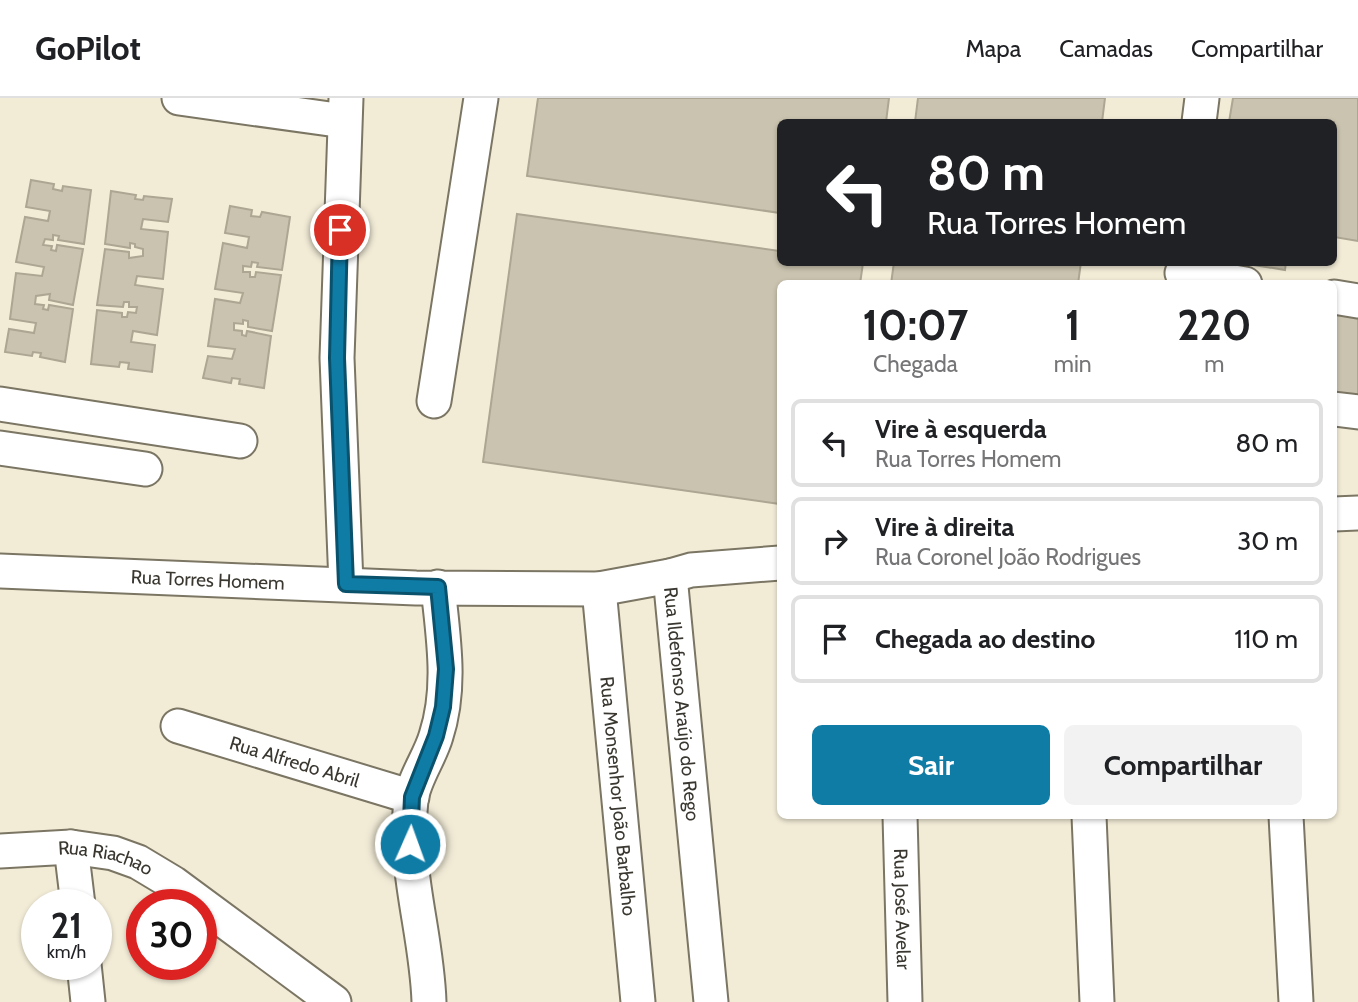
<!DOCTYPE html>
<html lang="pt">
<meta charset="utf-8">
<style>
:root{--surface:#fff;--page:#f2f2f2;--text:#202124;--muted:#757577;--line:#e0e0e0;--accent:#0f7ca6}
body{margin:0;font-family:Cabin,sans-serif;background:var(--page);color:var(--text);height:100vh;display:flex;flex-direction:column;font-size:26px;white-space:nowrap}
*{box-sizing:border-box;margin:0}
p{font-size:23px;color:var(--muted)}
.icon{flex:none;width:38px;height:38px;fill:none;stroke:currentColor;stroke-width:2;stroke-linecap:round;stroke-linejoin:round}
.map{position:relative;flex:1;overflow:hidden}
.details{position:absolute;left:777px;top:182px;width:560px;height:539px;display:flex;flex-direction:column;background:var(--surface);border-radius:10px;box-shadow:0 2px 5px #0004}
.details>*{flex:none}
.banner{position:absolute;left:777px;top:21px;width:560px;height:147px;border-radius:10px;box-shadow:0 2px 5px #0004;background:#202124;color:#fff;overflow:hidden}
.speed{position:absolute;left:21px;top:791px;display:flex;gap:14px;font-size:35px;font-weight:700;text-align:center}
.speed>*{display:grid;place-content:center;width:91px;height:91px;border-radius:50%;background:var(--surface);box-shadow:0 2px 5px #0004;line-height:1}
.speed small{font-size:18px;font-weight:400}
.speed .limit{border:10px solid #d22;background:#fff;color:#111}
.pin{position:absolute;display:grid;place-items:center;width:60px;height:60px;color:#fff;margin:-30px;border:4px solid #fff;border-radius:50%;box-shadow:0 2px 7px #0007}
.me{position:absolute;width:77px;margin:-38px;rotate:2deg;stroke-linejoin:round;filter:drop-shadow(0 0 5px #0008)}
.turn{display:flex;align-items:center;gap:24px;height:147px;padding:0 35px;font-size:32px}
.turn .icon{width:91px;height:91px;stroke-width:2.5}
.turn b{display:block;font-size:49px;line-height:60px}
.eta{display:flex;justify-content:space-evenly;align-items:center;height:119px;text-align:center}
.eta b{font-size:42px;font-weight:800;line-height:49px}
.action{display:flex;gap:14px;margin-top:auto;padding:14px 35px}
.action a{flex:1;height:80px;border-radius:10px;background:var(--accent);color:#fff;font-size:28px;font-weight:800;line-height:80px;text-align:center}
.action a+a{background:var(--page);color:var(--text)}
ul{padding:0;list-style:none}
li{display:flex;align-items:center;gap:21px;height:88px;margin:0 14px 10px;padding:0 21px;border:4px solid var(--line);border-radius:10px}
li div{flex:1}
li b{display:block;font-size:26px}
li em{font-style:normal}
header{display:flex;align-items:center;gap:42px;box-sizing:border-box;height:98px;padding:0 35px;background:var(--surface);border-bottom:2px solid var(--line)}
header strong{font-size:33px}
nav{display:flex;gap:38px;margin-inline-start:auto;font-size:24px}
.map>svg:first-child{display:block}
.building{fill:#cac3af;stroke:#aca692;stroke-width:2}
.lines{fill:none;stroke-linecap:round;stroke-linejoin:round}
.minor-casing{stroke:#7b7563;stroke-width:37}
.minor{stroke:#fff;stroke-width:33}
.route-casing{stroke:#0a516c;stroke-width:18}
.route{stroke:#0f7ca6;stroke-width:12}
.labels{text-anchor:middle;stroke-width:7;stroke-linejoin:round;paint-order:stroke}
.street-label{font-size:19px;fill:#39372f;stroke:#f2ecd7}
</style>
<header>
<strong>GoPilot</strong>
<nav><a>Mapa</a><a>Camadas</a><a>Compartilhar</a></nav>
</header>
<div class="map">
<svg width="1358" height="904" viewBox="0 0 1358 904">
<rect width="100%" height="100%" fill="#f2ecd7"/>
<!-- building -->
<path class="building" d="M538 0H889L886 24H780V115L527 78Z
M918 0H1105L1102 24H915Z
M1233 0H1358V143L1334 139V24H1229Z
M31 82 54 86 53 91 62 93 63 88 91 92 84 146 58 142 59 138 53 137V142L45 141 43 147 52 148 51 152 56 153 57 147 83 151 73 207 49 202 50 196 36 198 35 206 44 207 43 211 48 212 49 207 73 211 65 264 40 259 41 255 33 254 32 258 5 254 9 231 34 235 36 225 10 221 16 175 42 178 44 169 16 164 25 119 48 123 50 113 26 109Z
M111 93 136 97 135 101 143 102 144 98 172 101 168 124 143 121 141 131 168 134 163 181 137 178 135 187 163 191 157 237 133 233 131 244 155 247 152 274 128 271 129 265 120 264 119 269 91 266 97 212 122 215V219H127L128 214 136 215 137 209H129V204H124L123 209 97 207 105 151 129 154V160L143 158V151L135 149V146L130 145V150L105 146Z
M230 108 252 112 251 118 260 119 262 114 290 119 282 172 257 169 258 165 252 164 251 169 243 168V174H250V179H255L256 174 281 177 272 233 248 229V223L243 222V226L234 225V232L242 233V237L246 238 247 233 271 238 264 290 239 286 240 281 232 280 231 285 203 280 208 258 232 261 235 251 208 248 215 201 240 205 243 195 215 191 223 145 247 150 249 139 225 135Z
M517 116 780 153V164L863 165 860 186H780V406L483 364Z
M894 164H1081L1078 186H891Z
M1235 164H1286L1285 172Z
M1334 210 1358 213V300L1334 296Z"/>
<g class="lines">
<!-- minor casing -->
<g class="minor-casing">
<g id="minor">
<path d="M179 0 344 23"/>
<path d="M1199 24 1202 0"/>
<path d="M1182 175 1245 186"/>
<path d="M1334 199 1358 203"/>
<path d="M434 303 481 0"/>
<path d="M0 306 240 343"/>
<path d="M1334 311 1358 314"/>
<path d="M0 350 145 371"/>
<path d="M1334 416 1358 415"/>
<path id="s1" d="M0 473 416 490 599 491 670 478 711 904"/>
<path d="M670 478 691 472 780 465"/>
<path d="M346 486 337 260 346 0"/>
<path id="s2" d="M599 491 638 904"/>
<path id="s3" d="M178 628 412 699"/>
<path id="s4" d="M900 718 905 904"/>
<path d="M1089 718 1097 904"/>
<path d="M1286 718 1296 904"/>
<path d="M71 749 78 807"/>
<path id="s5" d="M0 753 71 749 113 755 138 764 173 785 334 904"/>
<path d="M84 866 88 904"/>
<path d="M429 904C427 836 403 772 411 702 414 680 430 659 436 638 452 589 443 538 438 489"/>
</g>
</g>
<!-- minor -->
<use href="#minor" class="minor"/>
</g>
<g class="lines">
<!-- route casing -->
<g class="route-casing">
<path id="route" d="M340 132 337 260 346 486 438 489 446 571 443 609 436 638 412 699 410 746"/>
</g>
<!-- route -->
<use href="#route" class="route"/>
</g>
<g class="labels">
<!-- street labels -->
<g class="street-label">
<text dy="7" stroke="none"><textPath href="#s1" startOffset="208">Rua Torres Homem</textPath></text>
<text dy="7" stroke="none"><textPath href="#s1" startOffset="800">Rua Ildefonso Araújo do Rego</textPath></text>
<text dy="7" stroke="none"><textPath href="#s3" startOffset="122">Rua Alfredo Abril</textPath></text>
<text dy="7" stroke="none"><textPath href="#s2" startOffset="208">Rua Monsenhor João Barbalho</textPath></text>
<text dy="7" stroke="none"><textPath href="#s5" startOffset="107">Rua Riachao</textPath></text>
<text dy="7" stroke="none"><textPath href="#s4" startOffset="93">Rua José Avelar</textPath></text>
</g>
</g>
</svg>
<div class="speed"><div>21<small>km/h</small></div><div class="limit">30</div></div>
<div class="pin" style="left:340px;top:132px;background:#d93025"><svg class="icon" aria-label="arrive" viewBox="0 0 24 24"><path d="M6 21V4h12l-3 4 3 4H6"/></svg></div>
<svg class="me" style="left:410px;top:746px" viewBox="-20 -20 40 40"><circle r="17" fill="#0f7ca6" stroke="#fff" stroke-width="3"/><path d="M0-11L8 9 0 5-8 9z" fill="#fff"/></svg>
<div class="banner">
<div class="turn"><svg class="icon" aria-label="left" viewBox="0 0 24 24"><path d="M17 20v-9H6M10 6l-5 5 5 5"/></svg><div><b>80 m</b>Rua Torres Homem</div></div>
</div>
<section class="details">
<div class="eta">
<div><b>10:07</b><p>Chegada</p></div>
<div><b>1</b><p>min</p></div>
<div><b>220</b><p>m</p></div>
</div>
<ul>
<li><svg class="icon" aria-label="left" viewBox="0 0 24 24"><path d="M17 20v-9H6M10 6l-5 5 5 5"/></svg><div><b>Vire à esquerda</b><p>Rua Torres Homem</p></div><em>80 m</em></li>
<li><svg class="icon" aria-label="right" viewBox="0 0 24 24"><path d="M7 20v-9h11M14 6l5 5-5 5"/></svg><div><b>Vire à direita</b><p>Rua Coronel João Rodrigues</p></div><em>30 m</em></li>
<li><svg class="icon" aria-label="arrive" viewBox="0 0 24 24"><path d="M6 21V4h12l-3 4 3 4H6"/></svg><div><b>Chegada ao destino</b></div><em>110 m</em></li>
</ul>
<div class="action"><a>Sair</a><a>Compartilhar</a></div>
</section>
</div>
